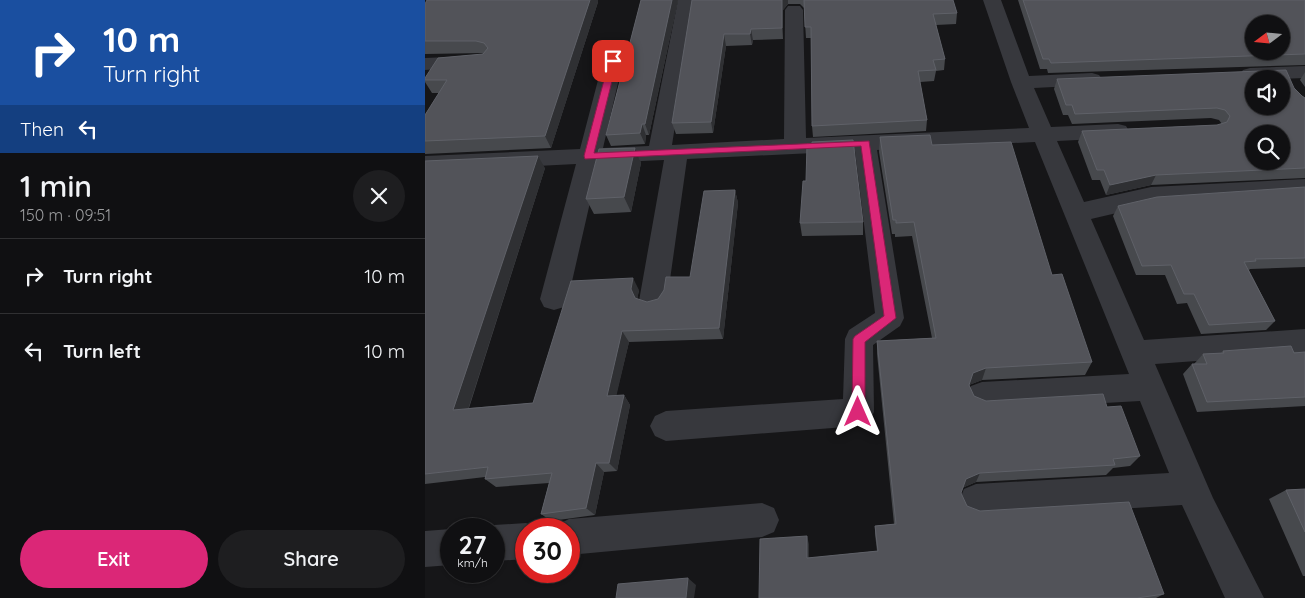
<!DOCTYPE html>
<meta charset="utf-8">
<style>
:root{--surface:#101012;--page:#1e1e20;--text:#f1f3f6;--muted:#9c9d9f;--line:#303032;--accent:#db2777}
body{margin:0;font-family:Quicksand,sans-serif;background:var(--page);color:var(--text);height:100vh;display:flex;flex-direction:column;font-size:19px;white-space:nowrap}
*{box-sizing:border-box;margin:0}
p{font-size:16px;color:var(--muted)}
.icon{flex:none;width:28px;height:28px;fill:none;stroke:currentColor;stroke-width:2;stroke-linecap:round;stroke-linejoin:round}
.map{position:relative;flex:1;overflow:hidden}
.drawer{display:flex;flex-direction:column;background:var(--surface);width:425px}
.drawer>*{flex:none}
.banner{background:#1a4fa0;color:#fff;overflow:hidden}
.needle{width:32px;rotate:254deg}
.controls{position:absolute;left:820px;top:15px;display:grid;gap:10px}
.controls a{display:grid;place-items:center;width:45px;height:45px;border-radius:50%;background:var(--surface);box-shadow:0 1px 4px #0004,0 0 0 1px var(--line);font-size:25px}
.speed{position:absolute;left:15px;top:518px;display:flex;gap:10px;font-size:25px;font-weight:700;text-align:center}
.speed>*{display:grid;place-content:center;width:65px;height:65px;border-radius:50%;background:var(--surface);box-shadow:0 1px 4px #0004,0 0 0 1px var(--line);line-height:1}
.speed small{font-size:12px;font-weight:400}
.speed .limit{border:8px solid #d22;background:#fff;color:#111}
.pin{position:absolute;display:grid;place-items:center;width:42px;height:42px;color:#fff;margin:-21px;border-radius:10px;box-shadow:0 2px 8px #0006}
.me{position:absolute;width:55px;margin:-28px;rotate:0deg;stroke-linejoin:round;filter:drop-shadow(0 0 4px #0008)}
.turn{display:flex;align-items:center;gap:18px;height:105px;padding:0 20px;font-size:22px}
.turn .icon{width:65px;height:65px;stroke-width:2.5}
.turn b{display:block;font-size:35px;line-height:42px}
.then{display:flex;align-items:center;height:48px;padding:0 20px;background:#0003;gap:10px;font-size:19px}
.round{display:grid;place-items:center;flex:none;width:52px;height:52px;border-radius:26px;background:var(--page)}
.head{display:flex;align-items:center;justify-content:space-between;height:85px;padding:0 20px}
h1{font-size:30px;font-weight:600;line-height:38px}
.action{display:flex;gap:10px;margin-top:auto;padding:10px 20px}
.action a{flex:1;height:58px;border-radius:30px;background:var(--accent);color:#fff;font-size:20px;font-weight:600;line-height:58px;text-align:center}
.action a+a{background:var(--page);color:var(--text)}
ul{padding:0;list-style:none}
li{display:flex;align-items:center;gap:15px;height:75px;padding:0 20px;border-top:1px solid var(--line)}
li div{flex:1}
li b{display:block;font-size:19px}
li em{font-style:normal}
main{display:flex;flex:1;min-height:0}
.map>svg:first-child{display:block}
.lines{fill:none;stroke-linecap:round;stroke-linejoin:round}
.street{fill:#37383d;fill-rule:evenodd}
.wall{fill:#47494d}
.shaded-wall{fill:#2f3033}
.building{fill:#525359;stroke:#5f6168;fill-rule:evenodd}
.route{fill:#db2777;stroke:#8e194d}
</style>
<main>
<section class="drawer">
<div class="banner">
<div class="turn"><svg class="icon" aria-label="right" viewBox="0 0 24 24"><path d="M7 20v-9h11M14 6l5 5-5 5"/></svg><div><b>10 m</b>Turn right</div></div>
<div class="then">Then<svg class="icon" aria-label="left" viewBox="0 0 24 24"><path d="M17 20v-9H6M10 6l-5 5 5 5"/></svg></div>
</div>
<div class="head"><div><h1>1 min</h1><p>150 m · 09:51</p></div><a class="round"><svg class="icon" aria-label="close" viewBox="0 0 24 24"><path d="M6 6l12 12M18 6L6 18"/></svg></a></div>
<ul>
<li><svg class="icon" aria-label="right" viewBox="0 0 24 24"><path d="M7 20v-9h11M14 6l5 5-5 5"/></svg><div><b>Turn right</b></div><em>10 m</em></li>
<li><svg class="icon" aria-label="left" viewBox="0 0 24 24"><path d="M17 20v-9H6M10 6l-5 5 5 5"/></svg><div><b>Turn left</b></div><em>10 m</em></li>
</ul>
<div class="action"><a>Exit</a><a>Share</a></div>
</section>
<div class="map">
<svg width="880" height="598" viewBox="0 0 880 598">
<rect width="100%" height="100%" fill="#161618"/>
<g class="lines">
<!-- street -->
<path class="street" d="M253 0H267L269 3 247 145 359 139 360 10 363 6H375L378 10 381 138 604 128 586 82 558 0H576L604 76 667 73 674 75 677 79 674 83 667 85 609 88 626 127 693 124 701 126 704 131 701 136 693 138 632 141 659 202 726 187 880 179V195L726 205 666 219 719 340 880 329V353L730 364 788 498 839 598H800L757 505 551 518 539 513 534 501 539 489 551 484 744 473 715 401 557 410 546 406 542 396 546 386 557 382 704 374 610 142 452 150 479 318 475 326 448 345 449 412 444 422 433 426 241 441 230 436 225 426 230 416 241 411 418 399 420 339 424 330 450 313 430 151 262 159 242 301 238 309 228 312 218 309 214 301 239 160 174 163 143 299 139 307 129 310 119 307 115 299 151 164 0 172V156L155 149 178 61 181 57H195L198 61 178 148 224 146Z
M46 56 53 58 56 62 53 66 0 70V58Z
M880 66V78L825 80 818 78 815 74 818 70 825 68Z
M337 503 349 508 354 520 349 532 337 537 144 555V529H130L132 525 144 519Z
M101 523 114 529H101V559L69 561V529H61L69 525Z
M26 529V565L0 567V531Z"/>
</g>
<!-- wall -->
<path class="wall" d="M216 0H253L224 135H221L220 144 186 146 181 135Z
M267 0H528L532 13 531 24 511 25 520 59 519 70 511 71 509 81 495 82 502 120 501 131 388 137 387 126 386 38H381L379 8 375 4H363L358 10V39L328 40 327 45 301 46 288 133 251 134 247 123Z
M593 0H880V65L623 73 622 69H615Z
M173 2 126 148 0 154V115L14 93H7L0 82V78L59 53 0 54V4Z
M880 72V87L875 80Z
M632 79 869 88 877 96 880 98V178L726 185 681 195 675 180H667L653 142 657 131 792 125 797 124 794 120 786 118 647 124 643 115H638L629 89Z
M455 137 507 145 627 275 667 362 660 375 557 380 544 385 549 396 561 401 682 407 715 456 705 466 688 468 681 475 551 482 537 488 536 493 542 506 739 594 731 598H334L384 544V558L452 551 450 534V526L469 524 452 354V341L507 338 487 236 470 237V234H467L454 152Z
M210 148 216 163 206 212 169 214 161 199Z
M0 161 120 168 44 408 108 403 214 290 212 299 222 302 233 299 265 277 310 190 313 203 298 339 204 342 191 395H199L205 405 192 471 179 472 170 515 126 521 116 514 124 483 71 487 60 479V477L0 484Z
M880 187V267L825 269 824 270 850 321 841 330 776 334 762 303 752 304 740 275H711L688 216 693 206Z
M438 222V235L377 236 375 223Z
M798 351 880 352V406L772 412 758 374 767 364H769L778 354 796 353Z
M880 489V576H878L844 499 861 490Z"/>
<!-- shaded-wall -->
<path class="shaded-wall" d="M165 0H173V2L126 148 120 136Z
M247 0H253L224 135 220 124Z
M357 0H363V4L358 10V39L357 28Z
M326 29 328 40 327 45 325 34Z
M299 34 301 46 288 133 286 122Z
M217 124 221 135 220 144 215 133Z
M210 148 216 163 206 212 199 197Z
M113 156 120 168 40 419 28 410Z
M731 175 726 185 681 195 685 185Z
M310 190 313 203 298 339 294 328Z
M208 278 214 290 212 301 216 310 206 289Z
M197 331 204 342 189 406 182 396Z
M561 368 557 380 544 385 540 397 548 373Z
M199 395 205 405 192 471 184 463Z
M171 463 179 472 170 515 161 508Z
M555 473 551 482 537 488 541 479Z
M382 536 384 544V565L382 558Z
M263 578 271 585 269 598H261Z"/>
<!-- building -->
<path class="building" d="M2 0H165L120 136 0 141V115L22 80H0V78L13 58 58 54 63 48 59 43 51 41H0V4Z
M216 0H247L220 124H217L215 133 181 135Z
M267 0H357V28L326 29 325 34H299L286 122 247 123Z
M379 0H528L532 13 508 14 520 59 508 60 511 70 493 71 502 120 387 126 386 27H380Z
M598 0H880V54L626 63 624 59H618ZM829 24H856V51H829Z
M861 70 869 88 877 96 880 98V168L731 175 685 185 679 170H672L657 131 792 125 802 122 805 116 800 110 792 108 650 114 647 105H641L632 79ZM829 79H856V106H829ZM829 134H856V161H829Z
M505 135 507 145 586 142 627 275 637 274 667 362 561 368 548 373 544 385 549 396 561 401 678 394 682 407 696 406 715 456 688 459 690 465 555 473 541 479 536 493 542 506 555 511 704 502 739 594 712 598H334L335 539 382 536V558L453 551 450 526 471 524 452 341 511 338 489 222 471 223V220H468L455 137Z
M428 140 438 222 375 223 378 181H381L382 144H387V142Z
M210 148 199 197 161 199 174 149Z
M113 156 28 410 108 403 146 281 208 278 206 289 210 298 222 302 233 299 239 290 241 277H265L279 191 310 190 294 328 197 331 182 396 199 395 184 463H171L161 508 116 514 127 473 60 479 63 467 0 474V161Z
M880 187V258L830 259 831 261 819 262 850 321 784 325 769 294H759L746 265 717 266 693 206 732 197Z
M866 346 869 353 880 352V397L782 402 767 364H782L778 354 799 353 798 351Z
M880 489V532L861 490Z
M263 578 261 598H191L193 584Z"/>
<!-- route -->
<path class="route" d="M188 58 192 61 169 153 444 141 471 318 440 342V412L438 416 433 418 429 416 427 412 428 339 430 336 459 316 436 146 160 159 159 156 184 61Z"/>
</svg>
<div class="controls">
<a><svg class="needle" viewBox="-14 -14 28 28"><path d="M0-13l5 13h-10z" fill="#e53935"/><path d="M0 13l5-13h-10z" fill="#9c9d9f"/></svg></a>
<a><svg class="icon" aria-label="sound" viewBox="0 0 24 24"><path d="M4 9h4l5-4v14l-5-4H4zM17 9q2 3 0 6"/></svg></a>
<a><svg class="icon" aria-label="search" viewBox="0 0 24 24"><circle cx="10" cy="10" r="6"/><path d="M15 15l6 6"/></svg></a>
</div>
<div class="speed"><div>27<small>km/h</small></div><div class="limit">30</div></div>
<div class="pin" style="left:188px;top:61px;background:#d93025"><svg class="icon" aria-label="arrive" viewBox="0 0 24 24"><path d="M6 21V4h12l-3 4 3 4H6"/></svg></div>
<svg class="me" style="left:433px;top:412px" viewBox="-20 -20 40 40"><path d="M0-17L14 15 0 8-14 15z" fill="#db2777" stroke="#fff" stroke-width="4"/></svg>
</div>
</main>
